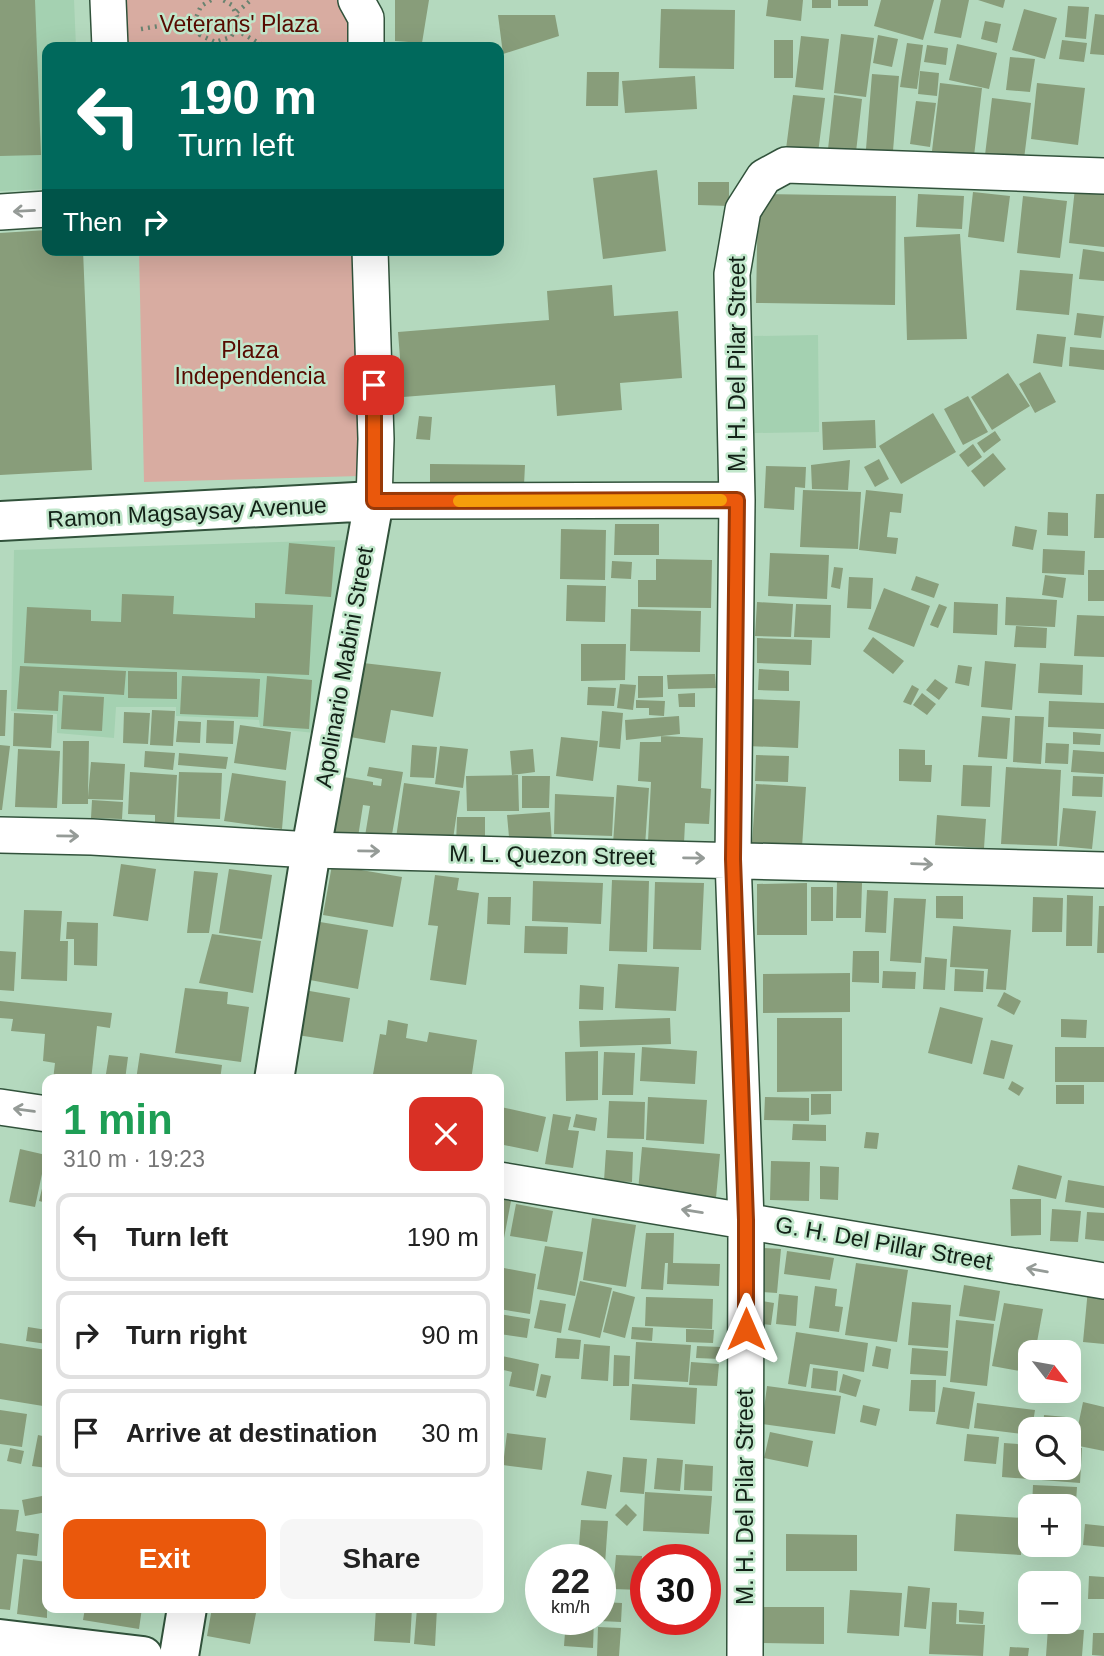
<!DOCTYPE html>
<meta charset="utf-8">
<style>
:root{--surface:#fff;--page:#f6f6f6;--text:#222;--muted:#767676;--line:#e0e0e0;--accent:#ea580c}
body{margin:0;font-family:Helvetica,sans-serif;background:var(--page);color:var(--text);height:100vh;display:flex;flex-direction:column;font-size:26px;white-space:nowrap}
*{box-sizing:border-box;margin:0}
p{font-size:23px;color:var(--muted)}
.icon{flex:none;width:38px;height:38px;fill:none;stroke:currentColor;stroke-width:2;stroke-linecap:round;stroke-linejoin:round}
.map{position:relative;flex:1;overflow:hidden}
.sheet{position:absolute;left:42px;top:1074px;width:462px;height:539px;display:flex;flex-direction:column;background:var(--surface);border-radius:14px;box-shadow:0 7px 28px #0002}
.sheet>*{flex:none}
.top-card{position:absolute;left:42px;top:42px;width:462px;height:214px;border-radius:14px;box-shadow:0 7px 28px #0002;background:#00695c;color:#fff;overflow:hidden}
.needle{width:46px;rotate:121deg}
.controls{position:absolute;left:1018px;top:1340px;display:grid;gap:14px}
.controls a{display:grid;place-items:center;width:63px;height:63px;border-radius:14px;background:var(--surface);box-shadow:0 7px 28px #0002;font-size:35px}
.speed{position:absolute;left:525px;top:1544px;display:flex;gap:14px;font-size:35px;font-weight:700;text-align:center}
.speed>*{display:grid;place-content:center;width:91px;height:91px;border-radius:50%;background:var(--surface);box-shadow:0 7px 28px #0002;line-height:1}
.speed small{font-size:18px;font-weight:400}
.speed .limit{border:10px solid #d22;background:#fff;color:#111}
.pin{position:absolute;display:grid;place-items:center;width:60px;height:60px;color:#fff;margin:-30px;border-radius:14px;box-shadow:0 4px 10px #0006}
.me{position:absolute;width:77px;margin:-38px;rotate:0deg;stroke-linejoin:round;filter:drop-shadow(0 0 5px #0008)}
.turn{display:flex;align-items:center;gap:24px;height:147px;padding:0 21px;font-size:32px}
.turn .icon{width:91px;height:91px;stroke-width:2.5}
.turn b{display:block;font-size:49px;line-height:60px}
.then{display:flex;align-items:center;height:66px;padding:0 21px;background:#0003;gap:14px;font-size:26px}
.round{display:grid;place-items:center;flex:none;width:74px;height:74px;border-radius:14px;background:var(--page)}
.summary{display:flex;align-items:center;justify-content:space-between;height:119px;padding:0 21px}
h1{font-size:42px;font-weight:800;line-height:52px;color:#1e9e55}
.action{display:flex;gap:14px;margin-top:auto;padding:14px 21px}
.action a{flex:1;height:80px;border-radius:14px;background:var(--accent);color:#fff;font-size:28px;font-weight:800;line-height:80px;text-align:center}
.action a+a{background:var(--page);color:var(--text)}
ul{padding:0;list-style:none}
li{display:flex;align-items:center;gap:21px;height:88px;margin:0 14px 10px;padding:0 7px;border:4px solid var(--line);border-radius:14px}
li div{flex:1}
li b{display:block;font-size:26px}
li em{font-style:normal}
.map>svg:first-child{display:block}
.built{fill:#a4d1b1}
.green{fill:#d8aca1}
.building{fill:#889d7a}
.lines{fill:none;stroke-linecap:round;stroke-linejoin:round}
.street-casing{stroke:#31523b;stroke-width:38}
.secondary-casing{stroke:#31523b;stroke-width:42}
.primary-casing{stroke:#31523b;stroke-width:42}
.path{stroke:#698370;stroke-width:4.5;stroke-dasharray:2 5;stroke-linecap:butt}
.street{stroke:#fff;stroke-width:35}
.secondary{stroke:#fff;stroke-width:38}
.primary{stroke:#fff;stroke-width:38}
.oneway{stroke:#959b97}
.route-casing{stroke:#983908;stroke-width:18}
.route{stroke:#ea580c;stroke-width:12}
.slow{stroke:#f59e0b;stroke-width:12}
.labels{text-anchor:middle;stroke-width:5;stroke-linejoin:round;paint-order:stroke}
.park-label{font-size:23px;fill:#570a00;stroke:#c1e7cb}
.street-label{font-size:23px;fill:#132117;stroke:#c1e7cb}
</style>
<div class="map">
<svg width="1104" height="1656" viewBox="0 0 1104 1656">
<rect width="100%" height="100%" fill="#b4d9be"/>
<!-- built -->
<path class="built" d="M0 0H74L76 47H47V189L0 191Z
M818 335 819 432 755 433 754 336Z
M348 540 314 733 260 727 259 720 176 716V707H116L114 738 57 733V714L11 711 14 550Z"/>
<!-- green -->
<path class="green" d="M121 0H338L357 27V47H122Z
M139 250H356L360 476 144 482Z"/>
<!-- building -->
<path class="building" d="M0 0H35L41 155 0 156Z
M395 0H429L422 43 395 41Z
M768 0H803L801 21 766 16Z
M812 0H831V8H812Z
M838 0H868V6H838Z
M881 0H934L923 40 874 26Z
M941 0H969L961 38 934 33Z
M978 0H1005L1003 8Z
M1068 6 1089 7 1086 39 1065 37Z
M661 9 735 10 734 69 659 68Z
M1024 9 1057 18 1045 59 1012 50Z
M1095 14 1104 15V55L1090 54Z
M498 15H555L559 36 503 54Z
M985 21 1001 24 997 43 981 39Z
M841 34 874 38 866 97 834 93Z
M878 35 898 39 892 67 873 63Z
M801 36 829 39 823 90 795 87Z
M774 40H793V78H774Z
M1062 40 1087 43 1084 62 1059 59Z
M907 43 923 45 917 89 900 87Z
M957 44 997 53 989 89 949 80Z
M927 45 948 48 946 65 924 62Z
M1010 57 1035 59 1030 92 1006 90Z
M920 71 939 73 937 96 918 94Z
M587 72H619L618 106H586Z
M872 74 899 76 893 151 866 149Z
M695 76 697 109 625 113 622 81Z
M940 83 982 88 974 156 932 151Z
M1037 83 1085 88 1078 145 1031 139Z
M793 95 825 98 818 153 786 149Z
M834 95 862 99 856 152 828 149Z
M992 98 1031 103 1024 159 985 155Z
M916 101 936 103 930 147 910 144Z
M657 170 666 251 603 259 593 178Z
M698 182H729V206L698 205Z
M1075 188 1104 192V247L1069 243Z
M973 192 1010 196 1004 242 968 237Z
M758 194 896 196 895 305 756 303Z
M918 194 964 196 962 229 916 227Z
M1023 196 1067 201 1060 258 1017 253Z
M47 230V250H83L92 470 0 475V233Z
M960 234 967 339 907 340 904 237Z
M1083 249 1104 252V281L1079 279Z
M1020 270 1073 274 1069 315 1016 310Z
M612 285 614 316 678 311 682 378 620 383 622 410 557 416 555 385 403 397 398 332 549 320 547 291Z
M1077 313 1104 316 1101 338 1074 335Z
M1037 334 1066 337 1062 367 1033 363Z
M1070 347 1104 350V370L1069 366Z
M1040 372 1056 402 1035 413 1019 384Z
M1008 373 1030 406 992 430 971 397Z
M968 396 988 432 963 445 944 409Z
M933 413 956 452 901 484 879 446Z
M419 416 432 417 430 440 416 439Z
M875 420 876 448 823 450 822 422Z
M995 431 1001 440 984 453 977 443Z
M973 444 982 457 968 467 959 455Z
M993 453 1006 469 984 487 971 471Z
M879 459 889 479 875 487 864 467Z
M850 460 848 490 812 489 811 465Z
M430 464 525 465 524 485 430 483Z
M766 466 806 467 805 488 795 487 794 510 764 508Z
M803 490 861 492 858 549 800 547Z
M866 490 903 494 901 513 890 512 887 537 898 538 896 554 859 550Z
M1096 494H1104V538H1094Z
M1048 512 1068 513V536L1047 535Z
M615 524H659V555H614Z
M1015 526 1037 530 1033 550 1012 546Z
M561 529 606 530 605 580 560 579Z
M289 543 335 547 331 597 285 594Z
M1043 549 1085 551 1084 575 1042 573Z
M770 553 829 555 827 599 768 596Z
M656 559 712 560 711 608 638 607V580H656Z
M612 561 632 562 631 579 611 578Z
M834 567 843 568 840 589 831 587Z
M1088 570H1104V601H1088Z
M1045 575 1066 578 1063 598 1042 595Z
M916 576 939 584 934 598 911 590Z
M849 577 873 578 871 609 847 608Z
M567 585 606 586 605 622 566 621Z
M884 588 930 606 914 647 868 629Z
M122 594 174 596 173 614 255 618V603L313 605 309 675 24 663 27 607 91 610V621L121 622Z
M1006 597 1057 600 1055 627 1005 625Z
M757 602 793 604 791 637 755 636Z
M954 602 998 604 997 635 953 633Z
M796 604 831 605 830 638 794 637Z
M939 604 947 607 938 628 930 625Z
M631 609 701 611 700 652 630 651Z
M1077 615 1104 616V657L1074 656Z
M1016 626 1047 628 1046 648 1014 647Z
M873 637 904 661 893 674 863 651Z
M757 638 812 640 811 665 757 663Z
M581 644H626L625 680 581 681Z
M985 661 1016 664 1012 710 981 707Z
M363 663 441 672 433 717 391 710 385 743 350 737Z
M1040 663 1083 665 1082 695 1038 693Z
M958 665 972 667 969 686 955 683Z
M20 666 126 671 124 695 59 691 58 711 17 709Z
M759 669 789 671V691L758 690Z
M128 671 177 672V699L128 698Z
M715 674 716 688 668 689 667 675Z
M182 676 260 679 258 717 180 714Z
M267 676 312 680 309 729 263 726Z
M638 676H663V697L638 698Z
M935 679 948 688 939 700 926 690Z
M620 684 636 685 633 710 617 708Z
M912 685 919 689 911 705 903 702Z
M588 687 616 688 614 706 587 705Z
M0 690H7L5 736H0Z
M695 693V707H679L678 694Z
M922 693 936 704 927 715 913 705Z
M63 695 104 697 102 731 61 729Z
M750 699 800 701 798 748 747 746Z
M636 700 665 701 664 716 649 715V708H636Z
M1049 701 1104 703V729L1048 727Z
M152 710 175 711 173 746 150 745Z
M602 711 623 713 620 749 599 747Z
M124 712 150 713 148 744 123 743Z
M14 713 53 715 51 748 13 746Z
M679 716 680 734 626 740 625 720Z
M982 716 1010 718 1007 759 978 757Z
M1015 716 1044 717 1041 764 1013 762Z
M207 720 234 721 233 744 206 743Z
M178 721 201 722 200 743 176 742Z
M240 725 291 732 286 770 234 763Z
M1073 732 1101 734 1100 745 1073 744Z
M661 736 703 738 701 788 711 789 709 824 685 823 684 843 648 841 651 782 638 781 640 742H661Z
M561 737 598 741 593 781 556 776Z
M63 741H89L88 797 91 762 125 764 123 800 88 799V804H62Z
M1046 743 1069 744 1068 764 1045 763Z
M0 745 10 746 2 810H0Z
M412 745 437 747 434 778 410 777Z
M440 746 468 749 463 788 435 784Z
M18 749 60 751 57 808 15 807Z
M533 749 535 772 512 775 510 751Z
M899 749 925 750V765H932L931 782 899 781Z
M1073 750 1104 752V774L1071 772Z
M145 751 175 753 173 770 144 767Z
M179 753 228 757 226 769 178 765Z
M756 755 789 756 788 782 755 781Z
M963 765 992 766 990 807 961 806Z
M369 767 403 772 391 840 365 836 370 806 363 805 358 837 328 833 338 776 373 782V785L381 786 382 779 367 776Z
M1006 767 1061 770 1057 846 1001 844Z
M130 772 177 775 174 823 155 822V815L128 814Z
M179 772 222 773 220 819 177 817Z
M232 773 286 781 282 829 224 821Z
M518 775 519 811H467L466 776Z
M522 776H550L549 808H522Z
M1073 776 1103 777 1102 797 1072 796Z
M404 783 460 791 452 846 396 838Z
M756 784 806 787 802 847 752 843Z
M617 785 649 788 645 846 613 844Z
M555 794 614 797 612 836 554 834Z
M92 800 123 802 122 819 91 818Z
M1063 808 1096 811 1092 849 1059 846Z
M550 812 552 844 510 848 507 815Z
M937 815 986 819 984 848 935 845Z
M457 817H485V845H456Z
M121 864 156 869 148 921 113 916Z
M332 865 402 877 393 927 323 915Z
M229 869 272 875 262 939 219 933Z
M194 871 218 873 209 933H187Z
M435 875 459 878 457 890 479 893 466 985 430 980 438 926 428 925Z
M612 880 649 881 647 952 609 951Z
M533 881 603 883 601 924 532 921Z
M655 882 704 883 701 950 653 949Z
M837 882 862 883 861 918H836Z
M807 883V935H757V884Z
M811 887H833V921H811Z
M867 890 888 891 886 933 865 932Z
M1067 895 1093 896 1092 946H1066Z
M936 896H963V919L936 918Z
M488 897H511L510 925 487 924Z
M1033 897 1063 898 1062 932H1032Z
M894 898 926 899 921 963 890 961Z
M1099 906H1104V953H1097Z
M24 910 62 911 60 941H68L67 981 21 979Z
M67 922 98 923 97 966 74 965V939H66Z
M320 922 368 930 358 989 310 980Z
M525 926 568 927 567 954 524 953Z
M953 926 1011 930 1006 990 986 989 988 969 950 967Z
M212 934 261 941 253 993 199 983Z
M0 951 16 952 14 991 0 990Z
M853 951H879V983L852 982Z
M925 957 947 959 945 990 923 989Z
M618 964 679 967 676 1011 615 1008Z
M955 969 984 971 983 992 954 991Z
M883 971 916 972 915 989 882 988Z
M850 973V1012L763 1013V974Z
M580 985 604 987 603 1010 579 1009Z
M185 988 228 992 227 1004 249 1007 241 1062 175 1053Z
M304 990 350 998 343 1042 297 1035Z
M1004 992 1021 1001 1014 1015 997 1006Z
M0 1001 112 1013 110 1028 97 1026 91 1080H53L55 1063 43 1061 45 1034 11 1031 13 1019 0 1018Z
M940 1007 983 1018 972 1064 928 1053Z
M670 1018 671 1044 580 1047 579 1021Z
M777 1018H842V1091L777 1092Z
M1061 1019 1087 1020 1086 1038 1061 1037Z
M388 1020 408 1024 406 1038 427 1042 429 1032 477 1040 471 1080H372L380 1034 386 1035Z
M991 1040 1013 1045 1004 1079 983 1074Z
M642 1047 697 1051 695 1084 640 1081Z
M1055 1047H1104V1082H1055Z
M598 1051V1100L566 1101 565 1052Z
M604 1052 635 1053 633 1095H602Z
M140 1053 222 1065 220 1080H136Z
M109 1055 128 1057 125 1080H105Z
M1012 1081 1024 1088 1019 1096 1008 1089Z
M1056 1085H1084V1104H1056Z
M811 1094H831V1114L811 1115Z
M648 1097 707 1100 704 1144 646 1140Z
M765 1097 809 1098V1121L764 1120Z
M609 1101 645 1102 644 1139 607 1138Z
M501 1107 546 1117 538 1152 499 1144Z
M553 1114 571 1117 568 1130 579 1131 573 1168 545 1164Z
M576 1114 597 1118 595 1131 573 1127Z
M793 1124 826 1125V1141L792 1140Z
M866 1132 879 1133 877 1149 864 1148Z
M642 1147 720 1154 716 1198 638 1191Z
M20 1149 46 1155 35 1207 9 1202Z
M606 1150 633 1152 632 1182 604 1181Z
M771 1161 810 1162 809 1201 770 1200Z
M1018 1165 1062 1176 1056 1199 1012 1189Z
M820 1166 839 1167 838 1200 820 1199Z
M46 1172H47V1203L39 1201Z
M1068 1180 1104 1186V1208L1065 1202Z
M499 1199 511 1201 501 1254H499Z
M1010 1199H1041V1235L1011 1236Z
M516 1204 553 1211 547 1242 510 1236Z
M1052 1209 1081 1211 1078 1242 1050 1241Z
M1087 1212 1104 1213V1241L1085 1239Z
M592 1218 636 1225 626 1287 583 1280Z
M646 1233H674L673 1263 720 1264 719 1286 667 1284 668 1263H665L663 1290 641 1289Z
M545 1246 583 1252 575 1296 537 1289Z
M764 1248 781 1249 777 1293 760 1292Z
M787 1251 834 1258 830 1280 784 1274Z
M856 1263 908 1270 897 1342 845 1335Z
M504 1268 536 1274 530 1314 499 1309Z
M580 1281 612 1288 600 1338 568 1330Z
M964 1285 1000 1291 995 1321 959 1316Z
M815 1286 837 1289 835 1306 843 1307 839 1332 809 1328Z
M1088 1289 1104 1291V1344L1083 1342Z
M613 1291 635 1297 625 1338 603 1332Z
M779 1294 798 1296 796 1326 776 1324Z
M646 1297 713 1299 712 1329 645 1326Z
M540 1300 566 1304 561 1333 534 1328Z
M756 1300 774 1303 771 1325 752 1323Z
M912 1302 951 1305 948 1348 908 1345Z
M1004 1303 1043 1309 1035 1353H1031V1373L992 1366Z
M499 1314 530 1319 527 1338 499 1334Z
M956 1320 994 1324 987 1386 950 1382Z
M28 1327 47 1330V1344L26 1341Z
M632 1327 653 1328 652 1341 631 1339Z
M686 1329 714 1330 713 1343 686 1342Z
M796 1332 868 1343 864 1372 810 1364 806 1387 788 1384Z
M557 1338 581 1340 579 1359 555 1358Z
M1042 1340 1063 1343 1062 1353H1041Z
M636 1342 691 1345 688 1382 634 1379Z
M0 1343 47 1350 43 1406 0 1399Z
M584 1344 610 1346 608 1381 581 1379Z
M697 1346 721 1347 720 1359 696 1358Z
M876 1346 891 1349 888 1369 872 1366Z
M912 1348 948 1351 946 1376 910 1374Z
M614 1355 630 1356 629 1386H613Z
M502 1356 539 1364 534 1391 509 1386 512 1372 499 1369Z
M691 1362 719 1364 717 1386 689 1385Z
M813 1368 838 1371 836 1391 811 1388Z
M541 1374 551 1376 546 1398 536 1396Z
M843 1374 861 1380 856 1397 839 1392Z
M911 1380H936L935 1412 909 1411Z
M632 1384 697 1388 695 1424 630 1420Z
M767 1386 841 1396 835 1434 762 1424Z
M943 1387 975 1392 969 1429 936 1424Z
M1083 1402 1104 1407V1451L1074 1445Z
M977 1403 1035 1410 1031 1435 974 1428Z
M863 1405 880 1409 876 1426 860 1422Z
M0 1410 27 1414 22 1447 0 1444Z
M1044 1415 1066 1417 1065 1430H1043Z
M770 1432 813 1441 808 1467 764 1458Z
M507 1433 546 1438 542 1470 503 1465Z
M967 1434 999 1437 996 1464 964 1461Z
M38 1435 47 1437V1468L32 1466Z
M1004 1443 1031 1445V1468H1069V1447L1082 1448 1080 1483 1002 1477Z
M10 1448 24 1451 21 1464 7 1461Z
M623 1457 647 1459 644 1494 620 1492Z
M657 1458 683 1460 680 1491 654 1489Z
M685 1464 713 1466 712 1491 684 1490Z
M587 1471 612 1475 606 1509 581 1505Z
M1033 1485 1077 1487 1075 1517 1069 1516V1507H1032Z
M645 1492 712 1496 709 1534 643 1531Z
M47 1495V1512L25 1516 22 1500Z
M626 1504 637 1515 627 1526 615 1515Z
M0 1509 19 1510 16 1531 39 1534 37 1556 17 1554 10 1610 0 1609Z
M956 1514 1023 1518 1021 1555 954 1551Z
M581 1520 608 1521 605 1564 600 1563V1559H578Z
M1069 1522H1073L1071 1551 1028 1548 1029 1535 1031 1545H1069Z
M1085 1524 1104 1526V1547L1083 1545Z
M786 1534 857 1535V1571H786Z
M616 1555 642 1556 641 1590 613 1589Z
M23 1559 47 1562V1618L17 1614Z
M1089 1576 1104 1577V1599H1088Z
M705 1580H710L707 1621H705Z
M908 1586 930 1588 926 1629 904 1627Z
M850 1590 902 1593 899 1636 847 1633Z
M601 1602 622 1603 621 1622 600 1621Z
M932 1602 957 1603 956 1624 985 1625 983 1656 929 1654Z
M763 1607H824V1644L762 1643Z
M85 1608H142L139 1629 83 1620Z
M212 1608H257L250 1644 207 1636Z
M376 1608H412L410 1643 374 1641Z
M417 1608H437L435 1646 414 1644Z
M959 1610 984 1612 983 1624 959 1622Z
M566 1619H594L593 1648 564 1646Z
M598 1627 621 1628 619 1656H597Z
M1048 1628 1084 1630 1082 1656H1046Z
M1093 1633H1104V1656L1092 1655Z
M1010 1647 1029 1648 1028 1656H1009Z"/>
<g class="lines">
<!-- street casing -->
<g class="street-casing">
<path id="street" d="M108 0 110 47
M356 0 366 18V47
M0 212 47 209
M370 250 376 439 374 501 737 500
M0 835 92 837 311 850 1104 870
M0 1107 47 1114
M499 1180 1104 1281
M745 1656 746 1220 733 859 737 500 732 274 743 210 764 177 786 165 1104 176"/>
</g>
<!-- secondary casing -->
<g class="secondary-casing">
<path id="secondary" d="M0 1639 143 1656"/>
</g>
<!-- primary casing -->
<g class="primary-casing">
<path id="primary" d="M0 521 374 501 311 850 274 1080
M179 1656 187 1608"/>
</g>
<!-- path -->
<path class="path" d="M211 0 201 6 195 20 200 35 215 42 231 37 239 21 232 5 223 0
M237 12 251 0
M141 29 195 20
M236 30 266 47"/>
<!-- street -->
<use href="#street" class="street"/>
<!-- secondary -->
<use href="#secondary" class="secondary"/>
<!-- primary -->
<use href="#primary" class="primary"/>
</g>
<!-- one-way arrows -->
<defs><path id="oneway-shaft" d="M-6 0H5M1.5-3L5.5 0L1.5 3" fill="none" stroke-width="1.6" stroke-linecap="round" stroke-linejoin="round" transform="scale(1.75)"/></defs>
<g class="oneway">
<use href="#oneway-shaft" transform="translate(24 211) rotate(177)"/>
<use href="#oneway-shaft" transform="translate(68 836) rotate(1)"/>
<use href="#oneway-shaft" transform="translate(369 851) rotate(1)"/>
<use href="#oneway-shaft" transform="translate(694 858) rotate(1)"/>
<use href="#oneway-shaft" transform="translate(922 864) rotate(2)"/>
<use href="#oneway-shaft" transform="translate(24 1110) rotate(-172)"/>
<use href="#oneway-shaft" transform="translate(692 1211) rotate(-171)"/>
<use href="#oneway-shaft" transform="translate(1037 1270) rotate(-170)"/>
</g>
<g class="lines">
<!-- route casing -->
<g class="route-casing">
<path id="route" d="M374 385V501L737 500 733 859 746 1220V1329"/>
</g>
<!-- route -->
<use href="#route" class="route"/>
<!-- slow -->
<path class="slow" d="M459 501 721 500"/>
</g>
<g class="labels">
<!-- park labels -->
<g class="park-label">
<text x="239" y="32">Veterans' Plaza</text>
<text x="250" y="358">Plaza<tspan x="250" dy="26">Independencia</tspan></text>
</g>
<!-- street labels -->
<g class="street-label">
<text transform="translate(737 364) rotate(-90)" y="8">M. H. Del Pilar Street</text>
<text transform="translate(187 512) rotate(-3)" y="8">Ramon Magsaysay Avenue</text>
<text transform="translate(344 667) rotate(-80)" y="8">Apolinario Mabini Street</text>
<text transform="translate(552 855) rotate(1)" y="8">M. L. Quezon Street</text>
<text transform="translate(884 1243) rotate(10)" y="8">G. H. Del Pillar Street</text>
<text transform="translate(745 1497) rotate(-90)" y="8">M. H. Del Pilar Street</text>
</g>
</g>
</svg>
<div class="controls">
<a><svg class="needle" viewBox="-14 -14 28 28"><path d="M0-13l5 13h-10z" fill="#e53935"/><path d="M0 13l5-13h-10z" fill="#767676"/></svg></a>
<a><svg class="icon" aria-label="search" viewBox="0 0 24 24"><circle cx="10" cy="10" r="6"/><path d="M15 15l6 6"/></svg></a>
<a>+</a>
<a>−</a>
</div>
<div class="speed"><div>22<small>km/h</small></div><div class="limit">30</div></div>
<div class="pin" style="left:374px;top:385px;background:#d93025"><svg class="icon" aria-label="arrive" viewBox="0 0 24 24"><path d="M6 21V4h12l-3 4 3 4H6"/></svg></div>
<svg class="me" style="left:746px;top:1329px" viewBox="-20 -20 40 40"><path d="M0-17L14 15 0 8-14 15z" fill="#ea580c" stroke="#fff" stroke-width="4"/></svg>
<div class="top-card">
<div class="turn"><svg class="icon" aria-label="left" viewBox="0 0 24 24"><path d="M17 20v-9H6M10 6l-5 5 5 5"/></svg><div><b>190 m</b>Turn left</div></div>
<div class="then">Then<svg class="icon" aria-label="right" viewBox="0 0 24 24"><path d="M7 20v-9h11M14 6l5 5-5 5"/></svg></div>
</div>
<section class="sheet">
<div class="summary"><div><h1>1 min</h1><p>310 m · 19:23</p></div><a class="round" style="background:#d93025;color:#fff"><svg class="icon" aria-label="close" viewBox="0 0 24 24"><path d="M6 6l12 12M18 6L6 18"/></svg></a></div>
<ul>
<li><svg class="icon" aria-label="left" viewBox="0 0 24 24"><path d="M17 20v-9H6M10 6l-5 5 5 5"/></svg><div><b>Turn left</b></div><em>190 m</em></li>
<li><svg class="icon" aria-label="right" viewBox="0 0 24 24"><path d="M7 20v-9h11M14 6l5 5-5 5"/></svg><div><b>Turn right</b></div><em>90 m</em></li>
<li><svg class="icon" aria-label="arrive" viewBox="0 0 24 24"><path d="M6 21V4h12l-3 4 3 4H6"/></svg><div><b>Arrive at destination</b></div><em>30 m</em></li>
</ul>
<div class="action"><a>Exit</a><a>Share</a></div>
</section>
</div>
